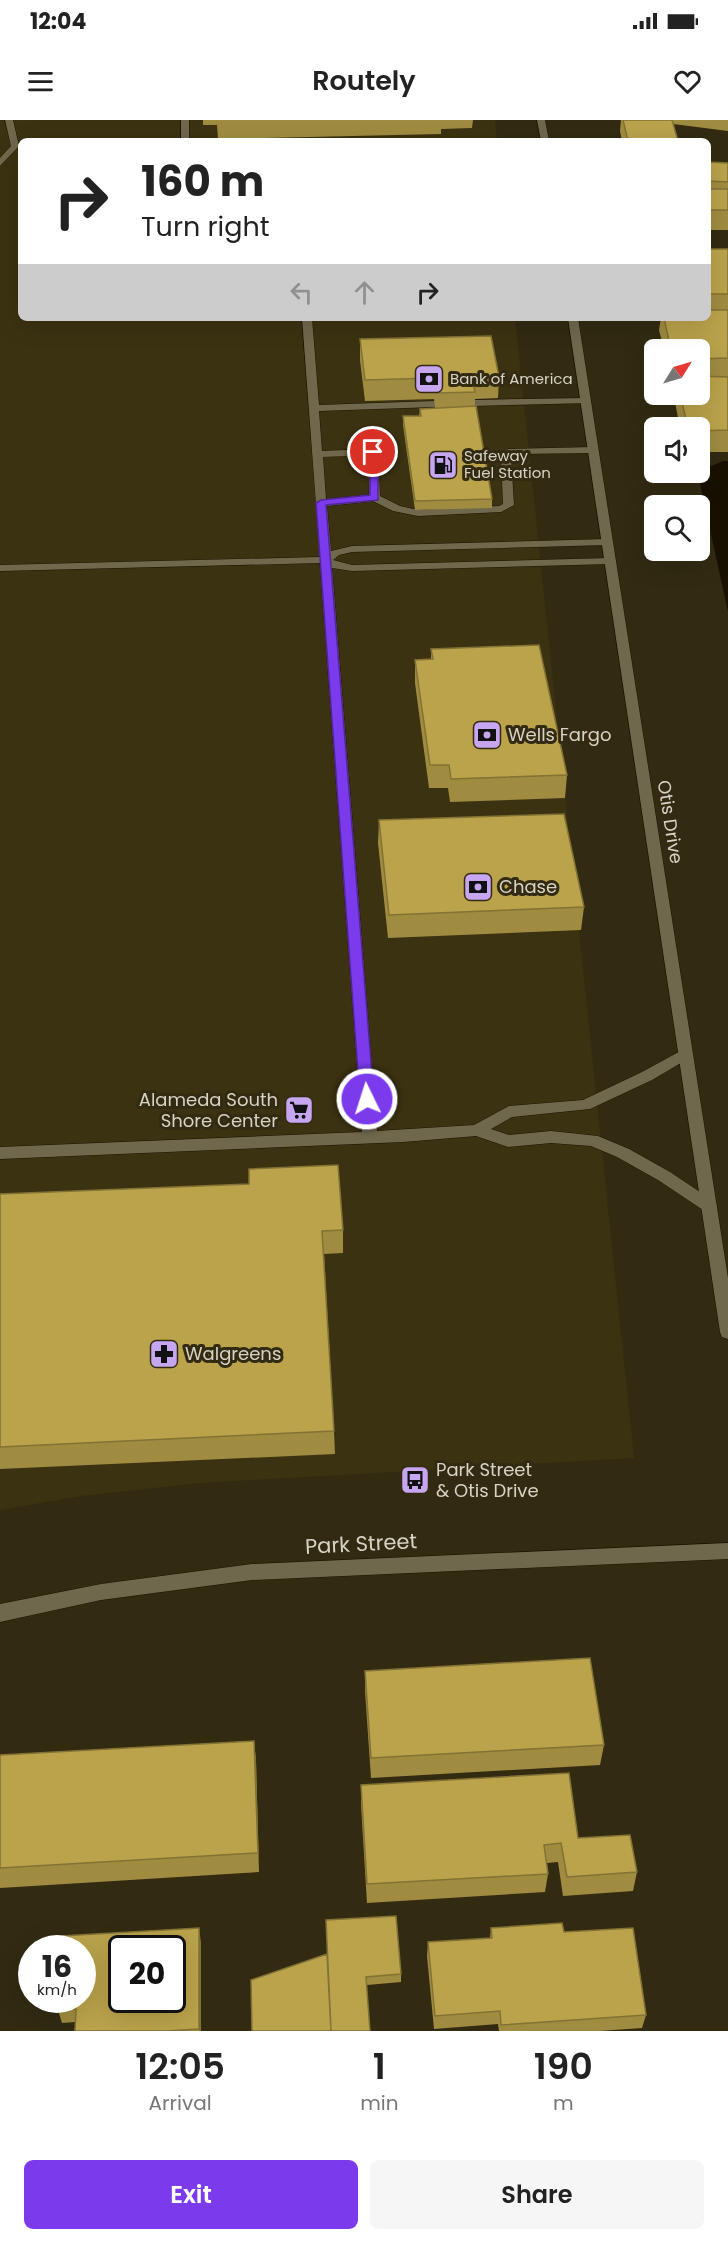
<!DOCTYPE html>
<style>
:root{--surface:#fff;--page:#f6f6f6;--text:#222;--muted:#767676;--accent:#7c3aed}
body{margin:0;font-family:Poppins,sans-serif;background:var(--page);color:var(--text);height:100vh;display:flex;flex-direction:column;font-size:22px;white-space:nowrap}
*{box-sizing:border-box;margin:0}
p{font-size:20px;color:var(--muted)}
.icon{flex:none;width:33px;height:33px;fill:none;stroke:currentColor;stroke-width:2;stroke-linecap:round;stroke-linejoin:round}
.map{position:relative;height:1911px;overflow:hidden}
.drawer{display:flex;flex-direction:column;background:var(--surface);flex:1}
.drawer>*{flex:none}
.top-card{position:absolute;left:18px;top:18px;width:693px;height:183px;border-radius:9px;box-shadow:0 6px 24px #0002;background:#fff;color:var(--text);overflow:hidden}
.needle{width:39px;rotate:53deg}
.controls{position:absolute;left:644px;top:219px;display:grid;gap:12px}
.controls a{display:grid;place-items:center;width:66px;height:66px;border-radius:9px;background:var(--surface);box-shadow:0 6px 24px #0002;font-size:30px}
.speed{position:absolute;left:18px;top:1815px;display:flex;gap:12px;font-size:30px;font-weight:700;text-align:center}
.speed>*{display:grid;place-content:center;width:78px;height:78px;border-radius:50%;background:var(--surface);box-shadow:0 6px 24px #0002;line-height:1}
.speed small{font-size:15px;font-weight:400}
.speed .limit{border:3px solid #111;border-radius:9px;background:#fff;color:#111}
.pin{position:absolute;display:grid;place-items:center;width:51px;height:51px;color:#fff;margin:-26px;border:3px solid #fff;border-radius:50%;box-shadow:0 2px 6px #0007}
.me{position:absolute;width:66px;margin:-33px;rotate:356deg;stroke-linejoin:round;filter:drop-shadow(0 0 4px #0008)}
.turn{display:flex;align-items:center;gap:21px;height:126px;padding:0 24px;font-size:27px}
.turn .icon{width:78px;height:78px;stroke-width:2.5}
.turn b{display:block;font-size:42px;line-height:51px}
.lanes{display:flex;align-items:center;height:57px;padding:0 24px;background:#0003;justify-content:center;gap:30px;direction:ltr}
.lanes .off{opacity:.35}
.eta{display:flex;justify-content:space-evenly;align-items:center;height:102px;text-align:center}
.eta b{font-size:36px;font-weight:600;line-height:42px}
.button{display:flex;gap:12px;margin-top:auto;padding:12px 24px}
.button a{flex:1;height:69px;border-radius:9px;background:var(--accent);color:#fff;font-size:24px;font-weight:600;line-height:69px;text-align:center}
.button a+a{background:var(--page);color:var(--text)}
.status{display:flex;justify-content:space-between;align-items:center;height:42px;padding:0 30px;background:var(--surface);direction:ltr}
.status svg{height:16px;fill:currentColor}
header{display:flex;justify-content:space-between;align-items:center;height:78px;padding:0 24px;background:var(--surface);font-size:27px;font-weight:600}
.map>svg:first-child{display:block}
.built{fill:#3b3211}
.water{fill:#181100}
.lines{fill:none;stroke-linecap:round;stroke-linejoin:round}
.lane-casing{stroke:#1a1300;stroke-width:1}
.secondary-casing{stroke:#1a1300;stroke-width:1}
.lane{fill:#70684d;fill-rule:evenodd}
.secondary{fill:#70684d;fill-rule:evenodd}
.wall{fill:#a08c40}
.shaded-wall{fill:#827234}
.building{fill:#baa34b;stroke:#827234;stroke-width:1.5;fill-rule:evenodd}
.route{fill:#7c3aed;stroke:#51269a;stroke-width:1.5}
.labels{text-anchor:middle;stroke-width:6;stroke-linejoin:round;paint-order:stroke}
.far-poi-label{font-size:15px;fill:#d7d3c4;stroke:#322b12;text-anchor:start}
.poi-label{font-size:18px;fill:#d7d3c4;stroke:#322b12;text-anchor:start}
.street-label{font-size:18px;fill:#d7d3c4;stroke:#322b12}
.near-street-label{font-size:21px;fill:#d7d3c4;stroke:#322b12}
</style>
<div class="status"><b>12:04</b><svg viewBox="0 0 49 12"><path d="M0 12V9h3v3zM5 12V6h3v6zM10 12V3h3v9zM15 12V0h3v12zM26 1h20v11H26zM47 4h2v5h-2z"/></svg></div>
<header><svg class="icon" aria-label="menu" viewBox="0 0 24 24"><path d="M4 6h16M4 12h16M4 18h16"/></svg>Routely<svg class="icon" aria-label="heart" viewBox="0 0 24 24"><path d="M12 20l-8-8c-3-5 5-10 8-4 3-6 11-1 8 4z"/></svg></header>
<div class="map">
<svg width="728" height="1911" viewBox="0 0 728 1911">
<rect width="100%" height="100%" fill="#322b12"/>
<!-- built -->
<path class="built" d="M0 0H495L497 21H21V198H515L634 1338 200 1363 81 1376 0 1390Z"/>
<!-- water -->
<path class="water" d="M723 341H728V492L700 364 702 350Z"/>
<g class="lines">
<!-- lane casing -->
<g class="lane-casing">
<path id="lane" d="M5 0H13L19 26 0 46V38L11 26Z
M181 0H189V21H181Z
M302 198H312L319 285 434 281 439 284 434 287 319 291 322 331 369 329 374 312H382L383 314 378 332 380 376 400 386 418 390 499 386 503 384 501 335 508 329 593 327 598 330 593 333 514 334 511 336 514 385 501 392 418 396 393 391 373 381 327 386 331 431 352 426 607 419 613 422 607 425 352 432 339 435 333 440 352 445 610 438 616 441 610 444 352 451 332 448 377 1011 474 1005 509 986 583 980 642 952 686 928 693 933 691 937 652 960 590 989 512 997 491 1009 509 1015 551 1011 598 1016 629 1029 670 1052 715 1082 717 1086 715 1090H703L658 1060 617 1037 591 1026 551 1023 508 1027 476 1016 403 1022 0 1039V1027L362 1012 320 443 0 451V445L320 437ZM368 335 369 375 326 379 323 337Z
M586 278 590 279V283L472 286 467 283 472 280Z"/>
</g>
<!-- secondary casing -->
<g class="secondary-casing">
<path id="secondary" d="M537 0H545L549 21H541Z
M568 198H578L728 1158V1219L722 1217 720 1212Z
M728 1423V1439L252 1460 101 1480 0 1502V1484L101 1464 252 1444Z"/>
</g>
<!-- lane -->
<use href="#lane" class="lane"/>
<!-- secondary -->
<use href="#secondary" class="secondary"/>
</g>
<!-- wall -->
<path class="wall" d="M203 0H473L472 8 441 9V14L218 19 217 5H203Z
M621 0H728V11L673 4 678 21H622L620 11Z
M708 42 728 43V110H708Z
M708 129H728V332H699V308H680L674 277V274H699V230H664L659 210 661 198H708Z
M360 219 499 257 498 278 475 279V287L492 379V388L415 390 403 305V296H419L420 289 435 288 434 279 365 281 360 240Z
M431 529 567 655 565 678 450 682 448 668H429L415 563V540L431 539Z
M379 700 584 787 581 810 388 818 378 723Z
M0 1074 343 1110V1133L324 1134 334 1311 335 1334 0 1349Z
M365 1551 604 1625 600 1645 371 1658 365 1571Z
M254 1621 256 1641 259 1752 0 1768V1635Z
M361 1665 578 1718 637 1752 633 1771 563 1776 558 1742 547 1743 548 1754 545 1772 367 1783 361 1685Z
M491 1808 564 1812 646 1895 642 1908 599 1911H499L498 1904 434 1909 427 1836 428 1822 490 1818Z
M201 1822V1911H75V1902L62 1903 58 1890Z
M327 1834 401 1854V1862L367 1865Z"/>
<!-- shaded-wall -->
<path class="shaded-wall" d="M254 1621 256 1641 259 1752 258 1733Z
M199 1808 201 1822V1911H199Z"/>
<!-- building -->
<path class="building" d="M623 0H672L678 21H628Z
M708 42 728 43V62L708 61Z
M708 69H728V90H708Z
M708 129H728V174H708Z
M708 190H728V238L699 239V230H671L664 198H708Z
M491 216 499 257 472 258 475 272 437 273 434 258 365 260 360 219Z
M699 256 728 257V310L699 311V308H688L680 274H699Z
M476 286 492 379 415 381 403 296H421L420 289Z
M539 525 567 655 451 659 449 645H430L415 540 433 539 431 529Z
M564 694 584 787 389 795 379 700Z
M338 1045 343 1110 322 1111 334 1311 0 1327V1074L249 1064V1049Z
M590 1538 604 1625 371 1638 365 1551Z
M254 1621 258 1733 0 1748V1635Z
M569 1653 578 1718 630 1715 637 1752 567 1757 561 1723 544 1725 548 1754 367 1764 361 1665Z
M396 1796 401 1854 366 1857 370 1911H331L326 1800Z
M562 1803 564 1812 633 1808 646 1895 501 1905 500 1891 435 1896 428 1822 492 1818 491 1808Z
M199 1808V1909L167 1911H75L76 1889 58 1890 59 1880H82V1828H60L61 1816ZM122 1828H172V1880H122Z
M327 1834 331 1911H252L251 1860Z"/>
<!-- route -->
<path class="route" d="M370 330 378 332V380L326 385 374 979 367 984 360 979 316 383 321 380 370 375Z"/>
<!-- icons -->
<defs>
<g id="bank-square" transform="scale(1.5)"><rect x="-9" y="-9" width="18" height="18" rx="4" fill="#c6a6f0" stroke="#322b12"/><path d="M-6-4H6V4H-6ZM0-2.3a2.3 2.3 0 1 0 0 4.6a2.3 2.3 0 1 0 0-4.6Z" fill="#111"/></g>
<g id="fuel-square" transform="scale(1.5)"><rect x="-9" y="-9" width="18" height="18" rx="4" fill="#c6a6f0" stroke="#322b12"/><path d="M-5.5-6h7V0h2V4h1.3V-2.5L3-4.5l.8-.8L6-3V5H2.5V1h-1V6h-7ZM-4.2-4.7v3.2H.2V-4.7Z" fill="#111"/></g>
<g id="supermarket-square" transform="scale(1.5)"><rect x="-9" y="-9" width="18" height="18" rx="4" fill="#c6a6f0" stroke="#322b12"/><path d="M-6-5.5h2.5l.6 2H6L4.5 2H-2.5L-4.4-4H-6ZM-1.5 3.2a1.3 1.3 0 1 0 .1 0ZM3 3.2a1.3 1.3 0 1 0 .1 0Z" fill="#111"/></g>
<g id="pharmacy-square" transform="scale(1.5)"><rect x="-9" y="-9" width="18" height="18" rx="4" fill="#c6a6f0" stroke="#322b12"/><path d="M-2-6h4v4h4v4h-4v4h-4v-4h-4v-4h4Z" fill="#111"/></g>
<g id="bus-square" transform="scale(1.5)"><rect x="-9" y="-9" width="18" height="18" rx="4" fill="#c6a6f0" stroke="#322b12"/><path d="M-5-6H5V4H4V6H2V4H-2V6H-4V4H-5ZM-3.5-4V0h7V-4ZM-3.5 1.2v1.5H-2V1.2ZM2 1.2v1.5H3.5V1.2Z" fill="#111"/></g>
</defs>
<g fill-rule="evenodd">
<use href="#bank-square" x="429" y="259"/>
<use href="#fuel-square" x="443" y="345"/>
<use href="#bank-square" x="487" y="615"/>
<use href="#bank-square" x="478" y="767"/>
<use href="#supermarket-square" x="299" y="990"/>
<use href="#pharmacy-square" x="164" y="1234"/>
<use href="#bus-square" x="415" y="1360"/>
</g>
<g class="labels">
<!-- far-poi labels -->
<g class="far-poi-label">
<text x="450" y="264">Bank of America</text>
<text x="464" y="341">Safeway<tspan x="464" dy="17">Fuel Station</tspan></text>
</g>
<!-- poi labels -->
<g class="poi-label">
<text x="508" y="621">Wells Fargo</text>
<text x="499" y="773">Chase</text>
<text x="278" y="986" text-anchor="end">Alameda South<tspan x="278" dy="21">Shore Center</tspan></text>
<text x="185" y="1240">Walgreens</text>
<text x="436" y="1356">Park Street<tspan x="436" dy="21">&amp; Otis Drive</tspan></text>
</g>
<!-- street labels -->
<g class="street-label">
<text transform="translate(670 702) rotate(81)" y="6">Otis Drive</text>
</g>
<!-- near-street labels -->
<g class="near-street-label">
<text transform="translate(361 1424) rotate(-3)" y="7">Park Street</text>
</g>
</g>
</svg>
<div class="controls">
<a><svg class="needle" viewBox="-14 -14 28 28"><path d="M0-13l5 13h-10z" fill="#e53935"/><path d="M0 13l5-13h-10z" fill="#767676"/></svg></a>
<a><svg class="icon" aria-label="sound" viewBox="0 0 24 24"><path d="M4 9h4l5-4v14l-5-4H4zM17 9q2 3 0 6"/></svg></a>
<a><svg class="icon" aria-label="search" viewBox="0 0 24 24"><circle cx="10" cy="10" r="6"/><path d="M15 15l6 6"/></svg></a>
</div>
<div class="speed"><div>16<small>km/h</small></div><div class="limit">20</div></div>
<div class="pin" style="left:373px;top:332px;background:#d93025"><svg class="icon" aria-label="arrive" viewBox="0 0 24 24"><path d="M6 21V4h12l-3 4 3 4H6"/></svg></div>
<svg class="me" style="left:367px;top:979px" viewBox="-20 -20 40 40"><circle r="17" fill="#7c3aed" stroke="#fff" stroke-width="3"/><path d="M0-11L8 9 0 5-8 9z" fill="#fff"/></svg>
<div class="top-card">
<div class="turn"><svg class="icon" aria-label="right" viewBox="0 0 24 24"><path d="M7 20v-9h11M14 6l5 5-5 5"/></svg><div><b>160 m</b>Turn right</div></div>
<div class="lanes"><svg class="icon off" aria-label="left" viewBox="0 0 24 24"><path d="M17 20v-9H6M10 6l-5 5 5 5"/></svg><svg class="icon off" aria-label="ahead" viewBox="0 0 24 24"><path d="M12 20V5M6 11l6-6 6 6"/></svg><svg class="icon" aria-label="right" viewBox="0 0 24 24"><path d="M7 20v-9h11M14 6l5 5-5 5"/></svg></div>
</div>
</div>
<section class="drawer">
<div class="eta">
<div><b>12:05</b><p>Arrival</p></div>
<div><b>1</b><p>min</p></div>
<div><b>190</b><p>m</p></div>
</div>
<div class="button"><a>Exit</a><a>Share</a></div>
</section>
